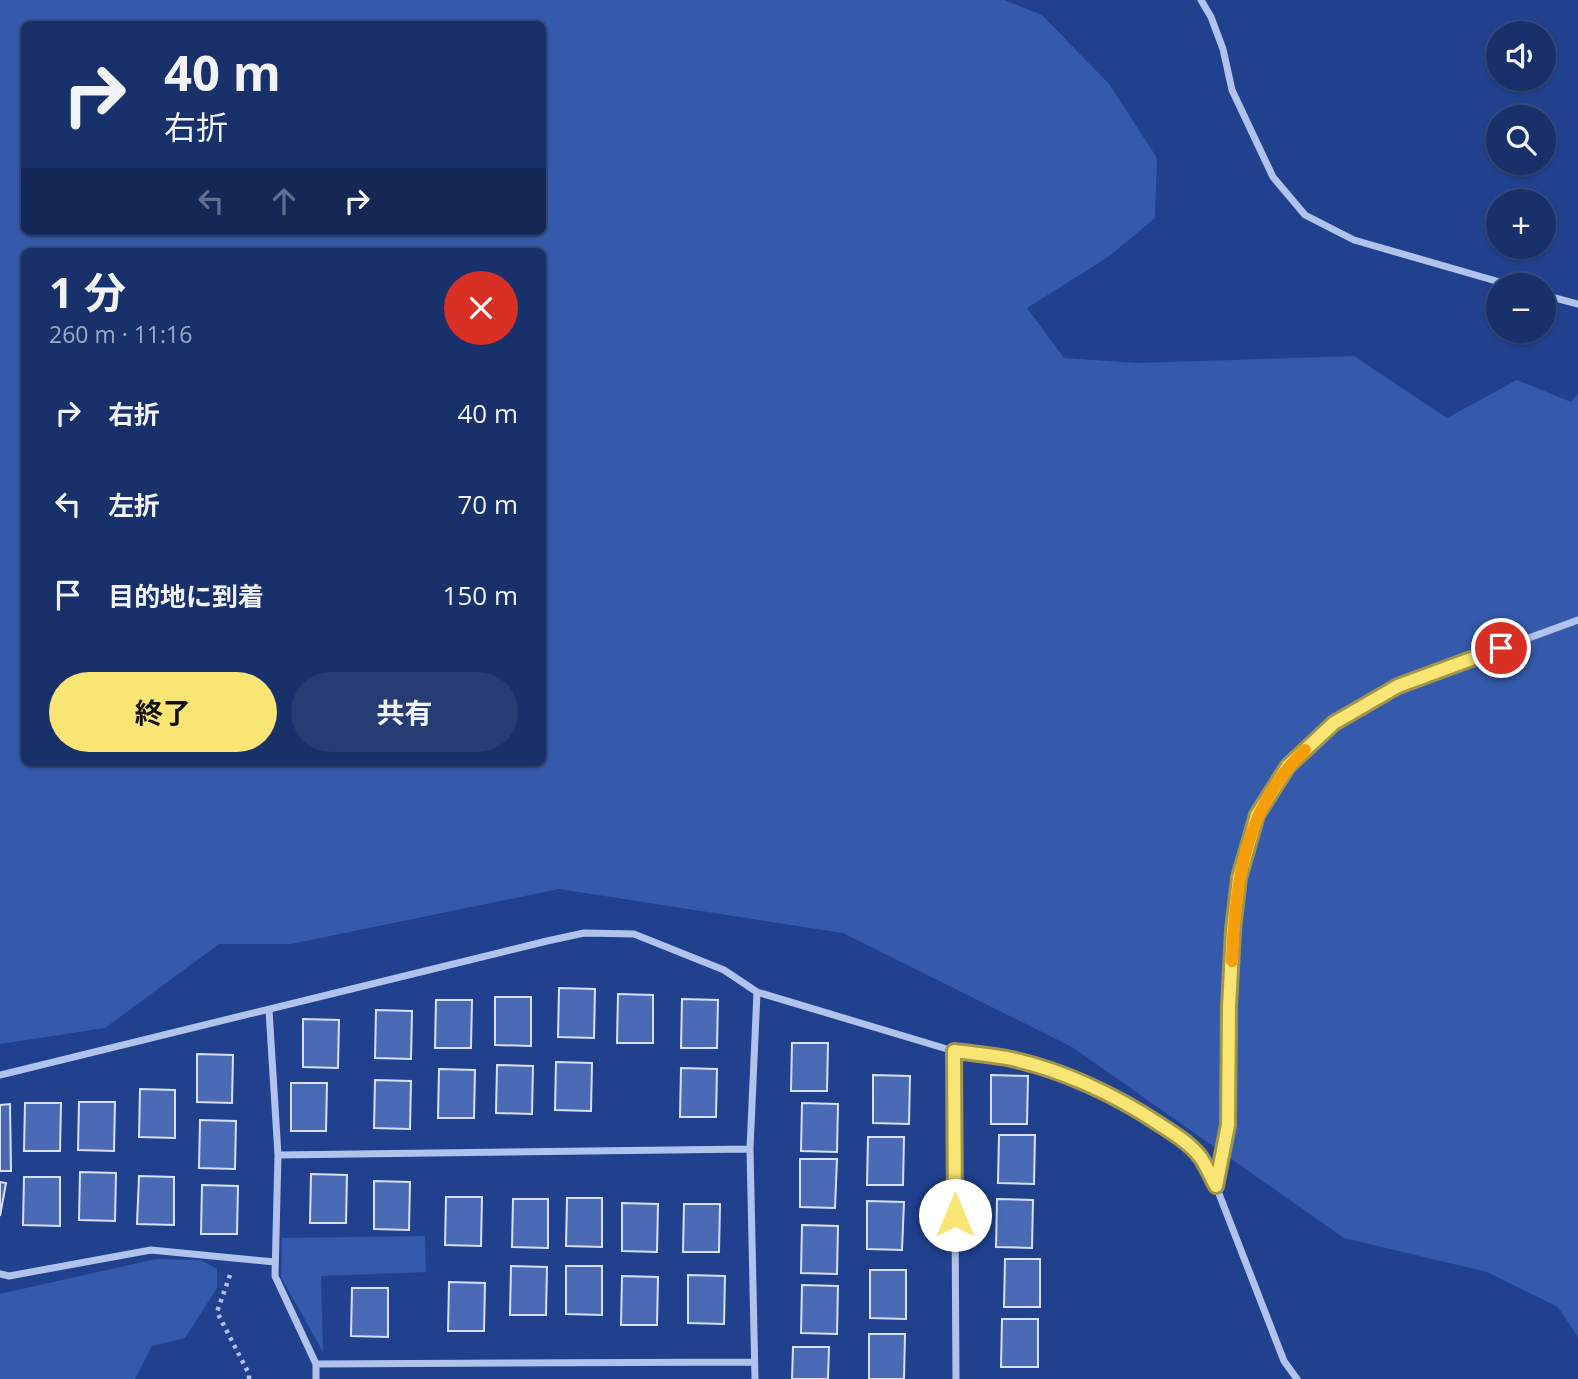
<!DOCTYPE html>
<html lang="ja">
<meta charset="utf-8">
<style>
:root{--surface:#19316b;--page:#263d73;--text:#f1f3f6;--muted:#9fa9c1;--line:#374c7e;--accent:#f8e573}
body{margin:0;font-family:"Open Sans","Noto Sans JP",sans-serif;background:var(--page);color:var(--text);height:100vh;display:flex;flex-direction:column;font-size:26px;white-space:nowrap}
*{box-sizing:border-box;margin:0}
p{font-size:23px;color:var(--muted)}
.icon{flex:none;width:38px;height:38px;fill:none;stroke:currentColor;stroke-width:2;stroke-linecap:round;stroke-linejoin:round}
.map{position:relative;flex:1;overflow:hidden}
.side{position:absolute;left:21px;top:248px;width:525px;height:518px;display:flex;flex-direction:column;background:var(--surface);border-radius:10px;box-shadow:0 2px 5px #0004,0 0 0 2px var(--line)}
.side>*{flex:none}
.top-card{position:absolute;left:21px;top:21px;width:525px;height:214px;border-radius:10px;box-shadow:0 2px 5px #0004,0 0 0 2px var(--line);background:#19316b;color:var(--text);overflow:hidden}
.tools{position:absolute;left:1486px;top:21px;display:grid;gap:14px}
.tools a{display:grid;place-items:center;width:70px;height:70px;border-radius:50%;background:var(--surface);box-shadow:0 2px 5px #0004,0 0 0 2px var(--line);font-size:35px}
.pin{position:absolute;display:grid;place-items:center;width:60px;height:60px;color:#fff;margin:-30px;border:4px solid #fff;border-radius:50%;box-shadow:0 2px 7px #0007}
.me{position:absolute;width:77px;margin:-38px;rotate:0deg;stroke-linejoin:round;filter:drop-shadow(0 0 5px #0008)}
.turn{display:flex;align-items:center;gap:24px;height:147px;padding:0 28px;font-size:32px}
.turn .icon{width:91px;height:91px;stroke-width:2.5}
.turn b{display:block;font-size:49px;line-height:60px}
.lanes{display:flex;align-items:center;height:66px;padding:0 28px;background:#0003;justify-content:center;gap:35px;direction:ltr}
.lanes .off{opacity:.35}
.round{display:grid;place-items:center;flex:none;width:74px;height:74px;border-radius:37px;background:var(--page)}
.overview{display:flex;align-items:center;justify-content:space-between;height:119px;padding:0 28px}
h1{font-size:42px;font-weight:700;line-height:52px}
.cta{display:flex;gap:14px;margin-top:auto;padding:14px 28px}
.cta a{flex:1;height:80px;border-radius:42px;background:var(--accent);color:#111;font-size:28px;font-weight:700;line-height:80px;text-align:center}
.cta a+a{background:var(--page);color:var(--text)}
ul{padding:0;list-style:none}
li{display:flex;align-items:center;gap:21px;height:91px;padding:0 28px}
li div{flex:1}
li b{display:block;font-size:26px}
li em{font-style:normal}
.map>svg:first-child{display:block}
.green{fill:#355aac;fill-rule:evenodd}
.building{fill:#4a6ab6;stroke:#d6e1f9;stroke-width:2}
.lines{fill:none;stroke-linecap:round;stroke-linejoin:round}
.path{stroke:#b1c3ec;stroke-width:4.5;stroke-dasharray:3.5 5;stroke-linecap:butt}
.street{stroke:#b1c3ec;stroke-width:7}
.route-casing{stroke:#a1954b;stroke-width:18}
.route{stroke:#f8e573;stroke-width:12}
.slow{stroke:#f59e0b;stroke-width:12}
</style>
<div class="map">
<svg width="1578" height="1379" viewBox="0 0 1578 1379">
<rect width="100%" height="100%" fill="#21418f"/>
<!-- green -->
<path class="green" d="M0 0H1004L1042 15 1109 84 1157 158 1155 218 1108 257 1027 308 1064 358 1137 363 1354 356 1447 418 1517 380 1571 402 1578 394V1337L1558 1307 1487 1272 1344 1238 1072 1047 843 933 559 889 291 944H219L105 1028 0 1044ZM24 24H542V231H24ZM24 252H542V763H24Z
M425 1236 426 1272 321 1276 323 1352 281 1277 282 1238Z
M156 1259 201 1260 217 1269V1288L185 1338 152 1346 135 1379H0V1294Z"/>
<!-- building -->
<path class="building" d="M559 988 595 989 594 1038 558 1037Z
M618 994 653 995V1043H617Z
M495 997H531V1046L495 1045Z
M682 999 718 1000 717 1048H681Z
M436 1000H472L471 1048H435Z
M376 1010 412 1011 411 1059 375 1058Z
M303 1019 339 1020 338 1068 303 1067Z
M792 1043H828L827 1091H791Z
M197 1054 233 1055 232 1103 197 1102Z
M556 1062 592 1063 591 1111 555 1110Z
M497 1065 533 1066 532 1114 496 1113Z
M681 1068 717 1069 716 1117H680Z
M439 1069 475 1070 474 1118H438Z
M873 1075 910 1076 909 1124 873 1123Z
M991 1075 1028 1076 1027 1124H991Z
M375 1080 411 1081 410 1129 374 1128Z
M291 1083H327L326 1131H291Z
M140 1089 175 1090V1138L139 1137Z
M79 1102H115L114 1151 78 1150Z
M25 1103H61L60 1151H24Z
M802 1103 838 1104 837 1152 801 1151Z
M10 1104 11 1171H0V1105Z
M200 1120 236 1121 235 1169 199 1168Z
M999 1135H1035L1034 1184 998 1183Z
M868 1137H904L903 1185H867Z
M800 1159H837L835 1208 800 1207Z
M80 1172 116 1173 115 1221 79 1220Z
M311 1174 347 1175 346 1223H310Z
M139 1176 174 1177V1225L137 1224Z
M24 1177H60V1226L23 1225Z
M374 1181 410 1182 409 1230 374 1229Z
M0 1182 6 1183 0 1216Z
M202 1185 238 1186 237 1234H201Z
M446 1197H482L481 1246 445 1245Z
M567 1198H602V1247L566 1246Z
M513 1199H548V1248L512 1247Z
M997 1199 1033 1200 1032 1248 996 1247Z
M867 1201 904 1202 902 1250 867 1249Z
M622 1203 658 1204 657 1252 622 1251Z
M684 1204H720L719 1252H683Z
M802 1225 838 1226 837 1274 801 1273Z
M1005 1259H1040V1307H1004Z
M511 1266 547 1267 546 1315H510Z
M566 1266H602V1315L566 1314Z
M870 1270H906V1319L870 1318Z
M688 1275 725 1276 724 1324 688 1323Z
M622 1276 658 1277 657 1325H621Z
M449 1282 485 1283 484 1331H448Z
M802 1285 838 1286 837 1334 801 1333Z
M352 1288H388V1337L351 1336Z
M1002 1319H1038V1367H1001Z
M869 1334H905L904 1379H869Z
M793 1347H829L828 1379H792Z"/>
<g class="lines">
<!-- path -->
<path class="path" d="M230 1275 217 1312 249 1374V1379"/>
<!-- street -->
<path class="street" d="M1201 0 1211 17 1223 49 1232 90 1273 177 1305 215 1354 240 1510 285
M1544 295 1578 304
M269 1010 278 1155 275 1276 316 1364V1379
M954 1051 956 1379
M0 1075 547 941 584 933 634 934 724 970 757 992 947 1049 1008 1058 1062 1074 1146 1115 1174 1134 1200 1156 1216 1186 1284 1361 1297 1379
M278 1155 750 1149
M1216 1186 1228 1125 1229 1007 1233 930 1239 878 1257 815 1288 766 1334 723 1398 686 1578 620
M0 1274 9 1276 151 1250 275 1262
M316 1364 754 1362
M755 1379 750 1149 757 992"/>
</g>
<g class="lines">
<!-- route casing -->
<g class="route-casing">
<path id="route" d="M955 1215 954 1051C971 1053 990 1055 1007 1058 1060 1069 1114 1094 1159 1124 1173 1133 1191 1144 1201 1158 1207 1167 1211 1177 1216 1186L1228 1125 1229 1007 1233 930 1239 878 1257 815 1288 766 1334 723 1398 686 1501 648"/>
</g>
<!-- route -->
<use href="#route" class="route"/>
<!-- slow -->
<path class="slow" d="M1232 961C1235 881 1245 807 1305 750"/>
</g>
</svg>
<div class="tools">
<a><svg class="icon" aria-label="sound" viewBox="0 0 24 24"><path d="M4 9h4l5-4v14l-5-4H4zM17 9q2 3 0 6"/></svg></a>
<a><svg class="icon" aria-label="search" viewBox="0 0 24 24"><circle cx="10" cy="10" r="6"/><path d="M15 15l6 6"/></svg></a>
<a>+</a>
<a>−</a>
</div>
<div class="pin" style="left:1501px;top:648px;background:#d93025"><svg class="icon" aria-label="arrive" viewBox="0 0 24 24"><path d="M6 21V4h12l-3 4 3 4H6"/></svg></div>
<svg class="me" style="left:955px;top:1215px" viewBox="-20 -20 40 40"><circle r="19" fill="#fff"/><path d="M0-13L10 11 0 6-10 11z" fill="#f8e573"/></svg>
<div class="top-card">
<div class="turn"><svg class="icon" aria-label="right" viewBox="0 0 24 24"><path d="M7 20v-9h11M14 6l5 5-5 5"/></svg><div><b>40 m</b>右折</div></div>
<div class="lanes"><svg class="icon off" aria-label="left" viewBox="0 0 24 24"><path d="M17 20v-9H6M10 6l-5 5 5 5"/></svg><svg class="icon off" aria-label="ahead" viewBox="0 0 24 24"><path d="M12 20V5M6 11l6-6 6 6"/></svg><svg class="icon" aria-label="right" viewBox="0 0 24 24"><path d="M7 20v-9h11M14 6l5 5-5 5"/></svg></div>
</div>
<section class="side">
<div class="overview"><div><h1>1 分</h1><p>260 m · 11:16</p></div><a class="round" style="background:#d93025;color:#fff"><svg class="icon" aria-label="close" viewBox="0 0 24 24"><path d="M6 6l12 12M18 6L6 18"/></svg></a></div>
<ul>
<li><svg class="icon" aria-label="right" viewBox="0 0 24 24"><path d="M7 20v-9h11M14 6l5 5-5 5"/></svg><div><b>右折</b></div><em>40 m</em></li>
<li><svg class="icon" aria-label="left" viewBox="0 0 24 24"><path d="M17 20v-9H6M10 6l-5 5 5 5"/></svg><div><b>左折</b></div><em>70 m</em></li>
<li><svg class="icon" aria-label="arrive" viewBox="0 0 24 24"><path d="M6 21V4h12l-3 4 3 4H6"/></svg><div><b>目的地に到着</b></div><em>150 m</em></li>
</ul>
<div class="cta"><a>終了</a><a>共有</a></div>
</section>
</div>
